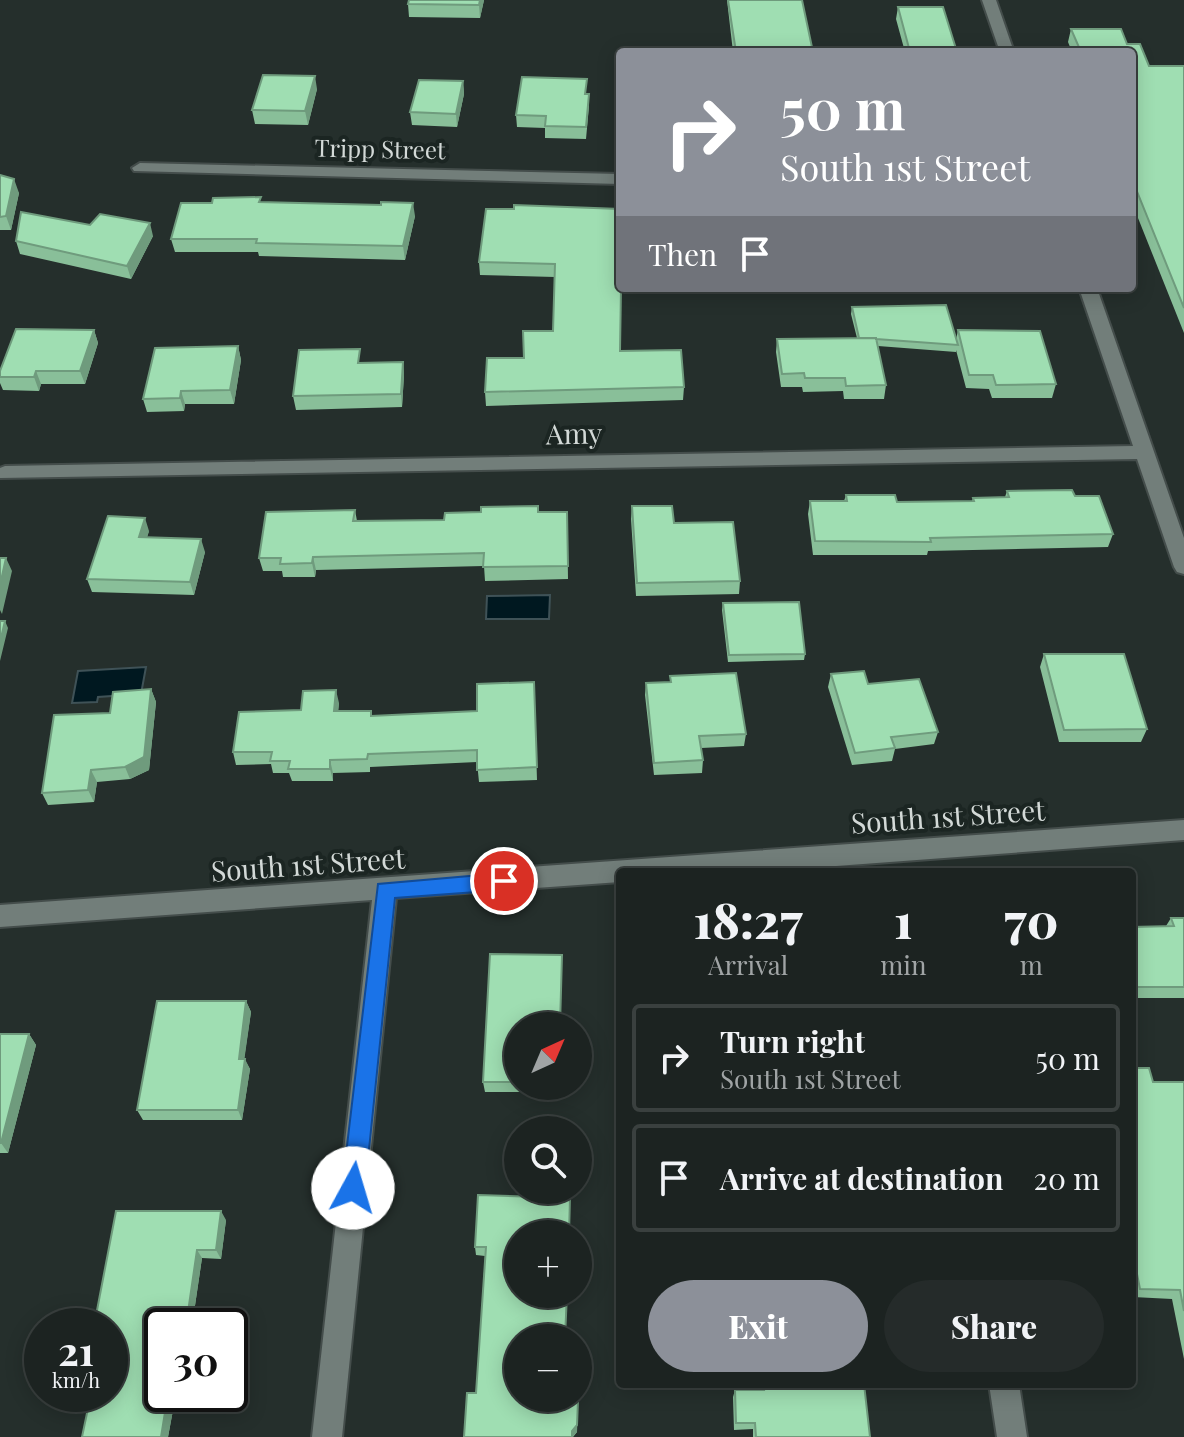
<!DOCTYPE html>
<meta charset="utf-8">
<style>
:root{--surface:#1c2321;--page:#252b2a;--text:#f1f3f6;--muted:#a0a4a5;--line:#3a403f;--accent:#8c9099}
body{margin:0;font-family:"Playfair Display",serif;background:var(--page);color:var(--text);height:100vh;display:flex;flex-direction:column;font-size:30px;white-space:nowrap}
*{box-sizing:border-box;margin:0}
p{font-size:26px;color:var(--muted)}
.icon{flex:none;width:44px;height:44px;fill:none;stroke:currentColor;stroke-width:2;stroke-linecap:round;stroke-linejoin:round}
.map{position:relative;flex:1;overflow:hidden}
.details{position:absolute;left:616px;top:868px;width:520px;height:520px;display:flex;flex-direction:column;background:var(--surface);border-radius:8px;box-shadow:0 4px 20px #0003,0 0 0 2px var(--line)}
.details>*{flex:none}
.guide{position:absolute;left:616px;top:48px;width:520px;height:244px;border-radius:8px;box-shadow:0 4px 20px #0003,0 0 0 2px var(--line);background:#8c9099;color:#fff;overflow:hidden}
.needle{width:52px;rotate:44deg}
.controls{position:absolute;left:504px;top:1012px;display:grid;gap:16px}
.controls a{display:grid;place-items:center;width:88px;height:88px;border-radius:50%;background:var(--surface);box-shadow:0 4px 20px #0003,0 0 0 2px var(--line);font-size:40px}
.speed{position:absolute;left:24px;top:1308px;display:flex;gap:16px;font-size:40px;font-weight:700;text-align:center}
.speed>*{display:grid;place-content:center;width:104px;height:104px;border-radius:50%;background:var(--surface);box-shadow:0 4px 20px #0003,0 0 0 2px var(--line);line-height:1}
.speed small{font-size:20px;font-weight:400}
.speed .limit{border:4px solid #111;border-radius:12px;background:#fff;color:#111}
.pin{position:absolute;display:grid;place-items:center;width:68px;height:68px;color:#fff;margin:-34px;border:4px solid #fff;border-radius:50%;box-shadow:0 2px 8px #0007}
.me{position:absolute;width:88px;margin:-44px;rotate:6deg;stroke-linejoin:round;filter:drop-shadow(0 0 6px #0008)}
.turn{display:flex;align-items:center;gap:28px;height:168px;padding:0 32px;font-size:36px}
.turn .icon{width:104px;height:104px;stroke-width:2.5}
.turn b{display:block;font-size:56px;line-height:68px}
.then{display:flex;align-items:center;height:76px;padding:0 32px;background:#0003;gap:16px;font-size:30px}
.eta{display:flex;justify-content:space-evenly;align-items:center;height:136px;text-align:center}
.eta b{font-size:48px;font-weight:800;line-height:56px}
.action{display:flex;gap:16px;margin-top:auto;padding:16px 32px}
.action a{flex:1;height:92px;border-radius:48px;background:var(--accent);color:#fff;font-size:32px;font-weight:800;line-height:92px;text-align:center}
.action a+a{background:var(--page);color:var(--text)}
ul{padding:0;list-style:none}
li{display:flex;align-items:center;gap:24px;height:108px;margin:0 16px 12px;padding:0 16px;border:4px solid var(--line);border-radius:8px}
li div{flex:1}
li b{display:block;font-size:30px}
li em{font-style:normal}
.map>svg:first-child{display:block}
.water{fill:#001820;stroke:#3f5257;stroke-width:2}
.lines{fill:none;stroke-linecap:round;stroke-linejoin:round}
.minor-casing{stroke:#444d4b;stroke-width:4}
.minor{fill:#727e7a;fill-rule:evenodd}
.wall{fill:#89bf99}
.shaded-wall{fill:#6f9b7d}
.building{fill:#9fdeb2;stroke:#6f9b7d;stroke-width:2}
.route{fill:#1a73e8;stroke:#114b97;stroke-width:2}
.labels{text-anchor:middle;stroke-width:8;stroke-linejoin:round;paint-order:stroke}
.far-street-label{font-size:24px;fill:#d3d9d7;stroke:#1b2522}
.street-label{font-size:28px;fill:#d3d9d7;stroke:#1b2522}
</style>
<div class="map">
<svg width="1184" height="1437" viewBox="0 0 1184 1437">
<rect width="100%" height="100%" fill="#252f2c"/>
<!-- water -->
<path class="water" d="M550 595 549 619H486L487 596Z
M146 667 141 694 98 697 97 702 72 703 78 671Z"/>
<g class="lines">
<!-- minor casing -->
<g class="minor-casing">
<path id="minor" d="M982 0H996L1014 52H1000Z
M140 163 620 174V184L134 171 132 168Z
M1079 288H1097L1184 538V574L1177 572 1174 567 1137 459 0 478V468L5 466 1133 446Z
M1184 820V840L755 872H620V882L396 898 342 1437H312L372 900 0 927V905Z
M989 1384H1019L1027 1437H997Z"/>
</g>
<!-- minor -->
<use href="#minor" class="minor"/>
</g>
<!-- wall -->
<path class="wall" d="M484 0 480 18 409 17 408 4Z
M727 0H802L813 52H733Z
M898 7 957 52H905L896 19Z
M1071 29H1121L1127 44H1140L1149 66H1184V333L1132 203V52H1072L1068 42Z
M463 81 464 94 457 127 412 125 410 112Z
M317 89 308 125 255 124 252 110Z
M587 94 589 106 586 139 545 138V128L517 127 516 115Z
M0 175 19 193 11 230H0Z
M262 202 415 216 405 260 259 256 258 252H175L171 239 212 203Z
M514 209 620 351 684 387 683 400 486 406 485 392 553 331 555 277 480 275 479 262Z
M153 236 131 279 20 254 16 241Z
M852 307 956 340 958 330 1056 384 1052 398H992L989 389 966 388 956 350V352L878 346 886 385 884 399H844L843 391 803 392 802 387H781L776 352 777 339 857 338 851 314Z
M94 330 98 343 85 384H41L39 391 3 390 0 383V371Z
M238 346 241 360 234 404H185L184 411 147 412 143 399Z
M403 362 404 375 402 407 296 410 293 396 362 363Z
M1007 491 1075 496 1113 534 1108 547 928 551 927 555H813L808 514 810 501H844L846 495 897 502 972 501 973 498 1005 497Z
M632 506 674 523 740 581 739 594 636 596 631 519Z
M355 510 357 521 444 520 538 512H567L568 579 485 581 484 566 316 570 315 577H283L282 571H263L259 558Z
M149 531 147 537 205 552 194 595 92 592 87 579Z
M723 603 805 654 804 660 728 662 722 610Z
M1044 654 1147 729 1141 742H1059L1040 667Z
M831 674 868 684 938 732 934 744 895 749 892 761 852 765 828 687Z
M670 676 746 734 744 746 701 748 703 760 702 773 654 775 645 695 646 683 670 682Z
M534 682 537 780 479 782 477 762 370 767V772L333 773V781H292L289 773H273L271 764 236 765 233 752 301 710 339 703 338 711H371L372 716 477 711Z
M151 689 156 702 149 770 130 779 97 782 94 802 48 805 42 793 110 713Z
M1171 918H1184V998H1132V927L1166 926Z
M246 1001 251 1012 244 1059 250 1069 242 1120H143L137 1110Z
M518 1026V1086H560V1092H485L483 1082Z
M0 1034H29L36 1045 8 1153H0Z
M1132 1068 1153 1082H1184V1359L1172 1299 1133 1297 1132 1294Z
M570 1198 569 1234H518L566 1338H518L577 1432 573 1437H464L476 1393 485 1256 476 1255 475 1247Z
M226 1220 221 1259 202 1258 192 1326H162V1394H176L168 1437 110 1326Z
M760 1384H864L870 1437H753V1429L734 1430 733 1397 735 1390H761Z"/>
<!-- shaded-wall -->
<path class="shaded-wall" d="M480 0H484L480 18 479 5Z
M315 76 317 89 308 125 305 111Z
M463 81 464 94 457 127 456 114Z
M14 179 19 193 11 230 6 216Z
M413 203 415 216 405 260 403 246Z
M150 223 153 236 131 279 127 266Z
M94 330 98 343 85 384 80 371Z
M238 346 241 360 234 404 230 390Z
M403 362 404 375 402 407 401 394Z
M36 371 41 384 39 391 34 377Z
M181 391 185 404 184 411 180 398Z
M145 518 149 531 143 550 139 537Z
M201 539 205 552 194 595 190 582Z
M313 557 316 570 315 577 312 563Z
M6 558 12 571 2 614 0 610V585Z
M5 621 8 628 0 661V642Z
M151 689 156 702 149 770 130 779 125 767Z
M336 690 339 703 337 724 334 711Z
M330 760 333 773V781L330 769Z
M91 770 97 782 94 802 88 790Z
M246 1001 251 1012 243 1069 239 1059Z
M29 1034 36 1045 8 1153 1 1143Z
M245 1059 250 1069 242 1120 238 1110Z
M221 1211 226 1220 221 1259 216 1250Z
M197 1250 202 1258 192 1326H186Z
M168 1394H176L168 1437H161Z
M578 1408 577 1432 572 1437V1431Z"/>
<!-- building -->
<path class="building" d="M409 0H480L479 5 408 4Z
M728 0H802L813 52H736Z
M898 7H943L957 52H910Z
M1071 29H1121L1127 44H1140L1149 66H1184V308L1132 179V52H1081Z
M263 75 315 76 305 111 252 110Z
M522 77 587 79 585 94H589L586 127 545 126 546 116 516 115Z
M419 80 463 81 456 114 410 112Z
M0 175 14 179 6 216 0 217Z
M261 197 259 202 381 205V202L413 203 403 246 256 243 257 239H171L181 203H212L213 198Z
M514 205 620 209V288H621L620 351 681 350 684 387 485 392 487 358H524L523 331H553L555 264 479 262 486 209H514Z
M21 212 90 225 100 214 150 223 127 266 16 241Z
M946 305 958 345 876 339V338H859L852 307Z
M16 329 94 330 80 371H36L34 377H0V371Z
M958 330 1040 331 1056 384 996 385 993 375H969Z
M876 338 886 385 846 386 845 378H805L804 373 782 374 777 339Z
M238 346 230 390 181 391 180 398 143 399 155 348Z
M360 349 358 363 403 362 401 394 293 396 299 350Z
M1072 490 1075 496H1099L1113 534 930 538 931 542 815 541 810 501H847L846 495H895L897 502 974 501 973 498 1009 497 1007 491Z
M538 506V512H567L568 566 483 567 484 553 313 557 312 563 280 564 281 558H259L266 512 355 510 353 521 444 520 445 513 481 512V507Z
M632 506H672L674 523 733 522 740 581 637 583Z
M108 516 145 518 139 537 201 539 190 582 87 579Z
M0 558H6L0 585Z
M799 602 805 654 729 655 723 603Z
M0 621H5L0 642Z
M1044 654H1124L1147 729 1064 730Z
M864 671 868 684 919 679 938 732 891 737 895 748 855 753 831 674Z
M736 673 746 734 699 736 703 760 654 763 646 683 671 682 670 676Z
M534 682 537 767 477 770V750L368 754 367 759 330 760V769H288L290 761H270L272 752H233L239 712 301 710 303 691 336 690 334 711H371V716L477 711V684Z
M151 689 144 757 125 767 91 770 88 790 42 793 54 715 110 713 113 692Z
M1171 918H1184V987H1132V927L1174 926Z
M490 954 562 955 560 1026H518V1082H483Z
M157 1001H246L239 1059H245L238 1110H137Z
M0 1034H29L1 1143H0Z
M1132 1068H1149L1153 1082H1184V1311L1180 1290 1140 1289 1132 1249Z
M478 1195 570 1198 569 1234H518V1294H567L565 1337 525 1336 527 1338H518V1398H575L578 1401 577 1425 572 1431V1437H464L467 1393H476L486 1247H475Z
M116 1211H221L216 1250H197L186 1326H162V1394H168L161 1437H82L91 1394H110V1326H94Z
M763 1384H864L870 1437H756L755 1423H736L735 1390H764Z"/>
<!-- route -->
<path class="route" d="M504 873 511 875 514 881 511 887 504 890 395 898 365 1188 361 1195 353 1199 345 1195 342 1188 378 884Z"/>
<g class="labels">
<!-- far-street labels -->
<g class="far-street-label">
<text transform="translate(380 150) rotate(1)" y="8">Tripp Street</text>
</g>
<!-- street labels -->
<g class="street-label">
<text transform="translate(574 434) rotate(-1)" y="10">Amy</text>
<text transform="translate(948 817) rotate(-4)" y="10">South 1st Street</text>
<text transform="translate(308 865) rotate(-4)" y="10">South 1st Street</text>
</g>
</g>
</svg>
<div class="controls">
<a><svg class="needle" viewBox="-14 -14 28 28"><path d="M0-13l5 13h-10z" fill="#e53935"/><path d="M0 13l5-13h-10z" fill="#a0a4a5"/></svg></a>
<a><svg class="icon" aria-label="search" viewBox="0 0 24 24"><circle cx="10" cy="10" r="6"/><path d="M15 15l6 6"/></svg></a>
<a>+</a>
<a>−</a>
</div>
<div class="speed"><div>21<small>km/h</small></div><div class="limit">30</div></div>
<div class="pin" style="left:504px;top:881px;background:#d93025"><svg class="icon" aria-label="arrive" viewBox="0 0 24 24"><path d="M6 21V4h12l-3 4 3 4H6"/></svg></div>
<svg class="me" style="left:353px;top:1188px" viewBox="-20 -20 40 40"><circle r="19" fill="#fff"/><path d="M0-13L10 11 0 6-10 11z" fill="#1a73e8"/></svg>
<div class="guide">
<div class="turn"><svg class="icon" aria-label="right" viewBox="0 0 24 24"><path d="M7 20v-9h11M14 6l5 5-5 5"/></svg><div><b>50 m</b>South 1st Street</div></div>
<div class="then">Then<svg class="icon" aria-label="arrive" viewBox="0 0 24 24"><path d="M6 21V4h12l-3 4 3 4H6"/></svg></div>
</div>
<section class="details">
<div class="eta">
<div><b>18:27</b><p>Arrival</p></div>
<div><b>1</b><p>min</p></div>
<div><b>70</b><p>m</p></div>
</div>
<ul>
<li><svg class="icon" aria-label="right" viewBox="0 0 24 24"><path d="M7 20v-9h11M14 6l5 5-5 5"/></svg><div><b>Turn right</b><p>South 1st Street</p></div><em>50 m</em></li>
<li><svg class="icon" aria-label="arrive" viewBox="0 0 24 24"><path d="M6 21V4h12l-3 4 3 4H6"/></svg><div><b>Arrive at destination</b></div><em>20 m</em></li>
</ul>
<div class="action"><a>Exit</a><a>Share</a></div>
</section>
</div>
